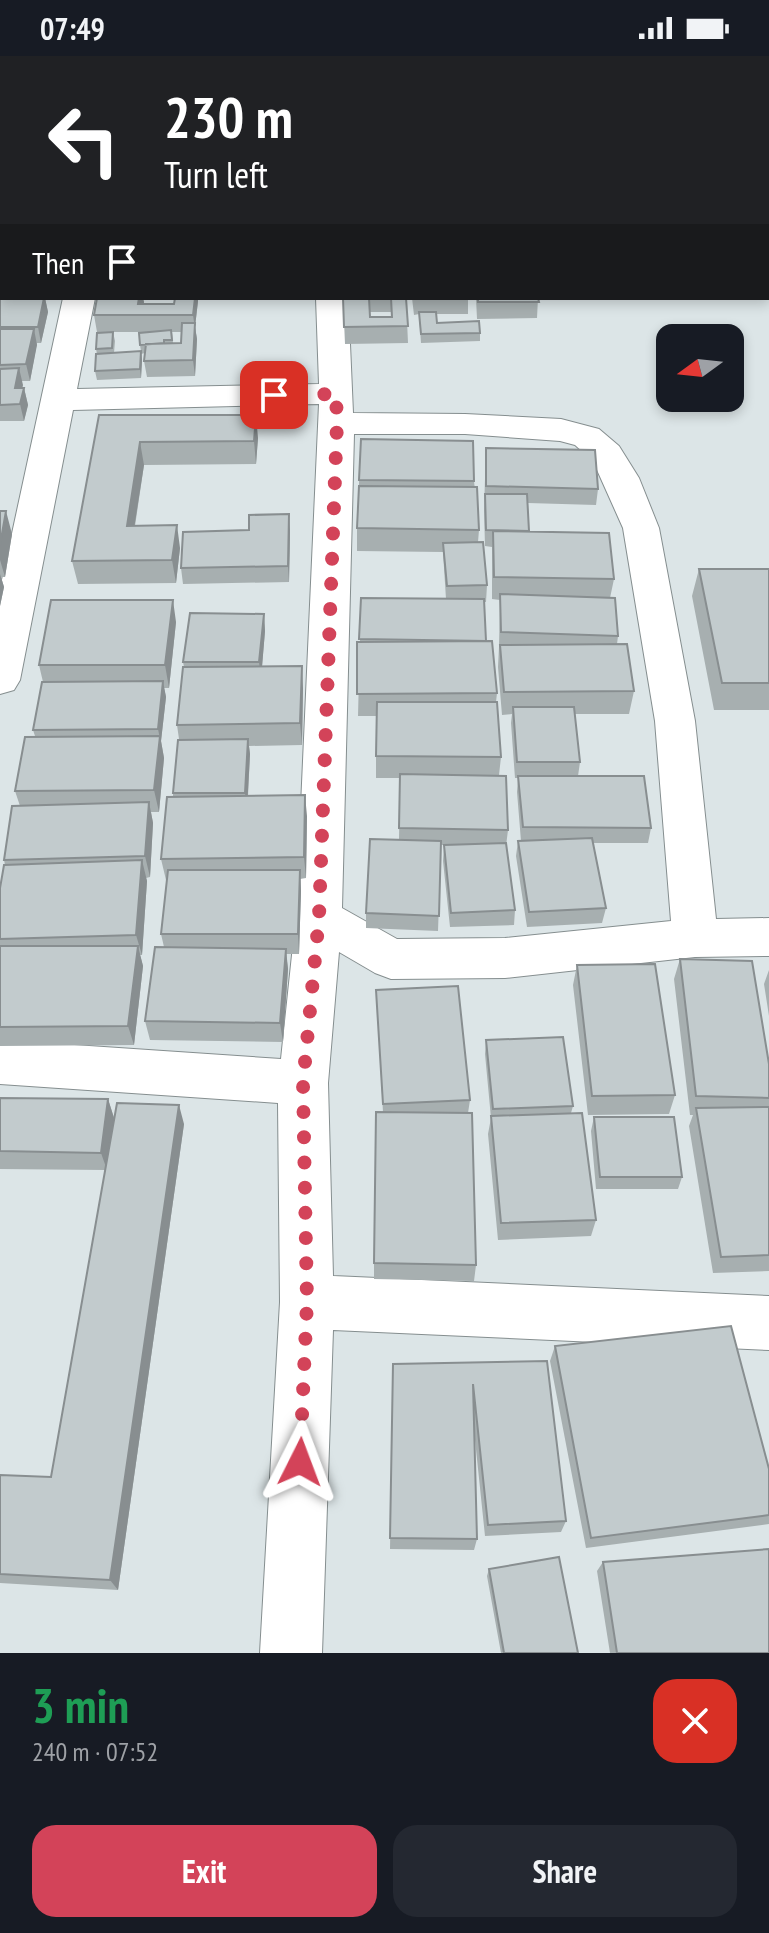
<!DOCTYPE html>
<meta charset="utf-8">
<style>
:root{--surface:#171b24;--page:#242831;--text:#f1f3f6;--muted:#9ea1a6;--accent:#d34359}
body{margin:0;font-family:"PT Sans Narrow",sans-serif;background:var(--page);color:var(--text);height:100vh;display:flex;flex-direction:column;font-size:30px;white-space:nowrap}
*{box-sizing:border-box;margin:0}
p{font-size:26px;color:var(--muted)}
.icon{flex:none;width:44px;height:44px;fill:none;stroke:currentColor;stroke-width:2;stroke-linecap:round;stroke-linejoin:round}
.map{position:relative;height:1597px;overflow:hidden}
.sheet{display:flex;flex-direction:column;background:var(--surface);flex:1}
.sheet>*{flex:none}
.hud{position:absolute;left:0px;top:0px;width:770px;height:244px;box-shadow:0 4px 12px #0003;background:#202124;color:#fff;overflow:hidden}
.needle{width:52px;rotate:255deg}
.tools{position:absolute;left:656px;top:268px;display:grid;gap:16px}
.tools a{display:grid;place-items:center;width:88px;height:88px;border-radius:16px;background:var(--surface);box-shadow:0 4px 12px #0003;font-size:40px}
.pin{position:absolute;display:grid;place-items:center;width:68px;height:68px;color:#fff;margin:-34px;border-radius:16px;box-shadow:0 4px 12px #0006}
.me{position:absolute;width:88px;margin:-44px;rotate:3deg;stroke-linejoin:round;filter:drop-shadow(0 0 6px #0008)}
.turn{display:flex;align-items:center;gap:28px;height:168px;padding:0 32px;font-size:36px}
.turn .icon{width:104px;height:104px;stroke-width:2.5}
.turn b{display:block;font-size:56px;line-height:68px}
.then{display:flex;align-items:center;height:76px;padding:0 32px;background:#0003;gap:16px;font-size:30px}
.round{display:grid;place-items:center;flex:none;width:84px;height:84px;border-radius:24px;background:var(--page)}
.headline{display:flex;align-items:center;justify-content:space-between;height:136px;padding:0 32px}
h1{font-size:48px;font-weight:800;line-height:60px;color:#1e9e55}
.button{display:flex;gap:16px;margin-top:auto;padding:16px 32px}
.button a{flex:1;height:92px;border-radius:24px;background:var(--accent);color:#fff;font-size:32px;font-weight:800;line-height:92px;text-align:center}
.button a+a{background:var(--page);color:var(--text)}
.status{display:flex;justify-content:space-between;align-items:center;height:56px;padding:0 40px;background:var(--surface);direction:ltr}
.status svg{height:22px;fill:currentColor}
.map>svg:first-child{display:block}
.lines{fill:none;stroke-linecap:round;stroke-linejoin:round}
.minor-casing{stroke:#858e8f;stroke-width:2}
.minor{fill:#fff;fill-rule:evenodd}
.wall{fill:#a7afb0;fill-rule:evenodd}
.shaded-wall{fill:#888e90}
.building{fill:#c2cbcd;stroke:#888e90;stroke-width:2}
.route{stroke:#d34359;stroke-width:14;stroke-dasharray:0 25.2}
</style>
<div class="status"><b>07:49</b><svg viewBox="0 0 49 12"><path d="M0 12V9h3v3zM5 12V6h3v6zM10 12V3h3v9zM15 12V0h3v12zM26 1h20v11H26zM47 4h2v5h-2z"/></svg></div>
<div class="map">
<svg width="769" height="1597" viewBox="0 0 769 1597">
<rect width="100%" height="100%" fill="#dce5e7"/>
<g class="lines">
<!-- minor casing -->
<g class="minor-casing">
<path id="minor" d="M111 0H137V2H111Z
M511 0H537V2H511Z
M715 0H741V2H715Z
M768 106H769V125H768Z
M768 202H769V220H768Z
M63 242H95L77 333 319 328 316 242H348L353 357 465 358 561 363 599 373 619 390 639 422 659 472 695 665 716 863 769 862V900L695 901 505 922 391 923 375 917 339 896 328 1027 333 1220 769 1240V1294L333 1274 322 1597H260L280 1246 278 1047 0 1028V984L281 1003 296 861 319 348 73 354 20 624 14 634 0 638V533ZM354 378H465L560 385 575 389 593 405 623 472 655 665 671 865 505 882 397 883 342 852Z"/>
</g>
<!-- minor -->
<use href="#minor" class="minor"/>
</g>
<!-- wall -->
<path class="wall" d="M195 0 194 2H140V1Z
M198 0H248L247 2H198Z
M303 0H346V2H303Z
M354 0H428V2H354Z
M547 0H592L591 2H548Z
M595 0H625V2H596Z
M636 0H670V1L662 2H637Z
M755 0H769V22H768V2H756Z
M0 62H2V102H0Z
M0 114H2V225H0Z
M0 240 45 242 48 256 41 287H37L30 325H22V332H24L28 349 24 365H0Z
M97 242H143L144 248H174L198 245 195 271 197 283 195 320 147 321 144 305 145 297 141 298 142 304 141 322 97 324 95 315 97 298 96 293 113 276 115 285 114 297 141 295 140 289 153 276H97L94 259ZM172 276H182L181 287H173Z
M343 242H406L408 287 345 288ZM370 256H391V261H370Z
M412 242H468V258H436L437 267 480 277V285L421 287 419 258 414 259Z
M476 242H538L537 262 477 263Z
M99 359 258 382 256 408 144 409 135 470 180 492 176 527 78 528 72 505Z
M361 383 474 425 479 474 478 486 487 529 486 546H484L486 585 497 637 496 646 501 701 499 719 508 774 506 790 515 854 514 869 450 871 443 805 444 789H455H441L438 875 366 872V857L399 784 400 722H376V660H358L361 542 446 543 443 496 357 495V472Z
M486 392 598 433 596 449 528 447 529 476 614 523 610 542 618 580 617 588 634 635 629 658H575L580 706 578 720 651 772 648 787H593L606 852 602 867 527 871 516 800 518 785H521L517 736 518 722H515L511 667 512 658 502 659 498 611 499 591 500 544 492 543V491L485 490 484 454Z
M0 455 12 478 5 521H1L4 531 0 550Z
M290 474 289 526 183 528 181 512Z
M699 513H769V654H714L692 540Z
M264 558 265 575 262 610 303 632 302 689 249 690 250 698 248 740 307 760 306 822 300 823 301 835 299 898H286L288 913 283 986 150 984 145 965 164 891 161 878 167 824H166L161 803 173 741V737L179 683 177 669 184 611 183 606Z
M176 566 169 632H164L166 641 161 685 164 702 159 756H151L153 767 150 821 146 822 147 825 142 899H140L143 910 134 989 0 990V832L5 809 4 804 20 750 15 735 35 680 33 674 43 626 39 609Z
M680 903 769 1008V1215L713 1217 689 1070 693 1059H690L674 923Z
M577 909 675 1039 669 1058 588 1059 573 929Z
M769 914V960L764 928Z
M376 934 470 1044 468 1057 476 1209 474 1225 374 1223V1207L383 1056Z
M486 984 573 1050 571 1057 596 1164 591 1180 498 1184 488 1078 491 1062 485 998Z
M0 1042 108 1043 114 1062 184 1068 118 1534 0 1527V1419L51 1421 105 1114 0 1113Z
M594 1061 682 1121 678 1133H596L591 1075Z
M555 1290 769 1413V1468L586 1492 550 1305Z
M547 1305 566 1465 561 1476 485 1480 474 1374 477 1483 474 1494 390 1493 393 1308Z
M603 1506 769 1597H610L597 1515Z
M489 1513 578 1597H501L487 1520Z"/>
<!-- shaded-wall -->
<path class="shaded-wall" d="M2 20V34L0 41V27Z
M44 242H45L48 256 41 287 38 271Z
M139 242H143L144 246 142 259 138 248Z
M195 242H198V245L195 271 197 283 195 320 193 304 195 273 193 259Z
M34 273 37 289 30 325 26 308Z
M141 295 142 304 141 322 140 313Z
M19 312 23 329 19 349 15 332Z
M24 332 28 349 24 365 20 348Z
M256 359 258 382 256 408 254 385Z
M140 386 144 409 131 492 127 470Z
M6 455 12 478 5 521 0 504V489Z
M289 458 290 474 289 526 288 510Z
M177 469 180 492 176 527 172 504Z
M0 518 4 531 0 550Z
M173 544 176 566 169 632 165 609Z
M264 558 265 575 261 623 259 606Z
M302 610 303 632 302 689 300 667Z
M163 625 166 641 161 685 164 702 159 756 154 734 160 683 158 673Z
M248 683 250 698 247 753 245 737Z
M305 739 307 760 306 822 304 801Z
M149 746 153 767 150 821 145 800Z
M142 804 147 825 142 899 136 879Z
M300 814 301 835 299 898 298 878Z
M138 890 143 910 134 989 128 970Z
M286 893 288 913 283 986 280 967Z
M108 1043 114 1062 107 1114 101 1097Z
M179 1049 184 1068 118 1534 110 1524Z"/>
<!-- building -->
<path class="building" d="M0 0H9L8 2H2V9H0Z
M20 0H53V2H20Z
M58 0H99L98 2H58Z
M141 0H190V1Z
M198 0H217L216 2H198Z
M674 0H709L710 2H675Z
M0 62H2V87H0Z
M0 145H2V157H0Z
M768 155 769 156 768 182Z
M0 178H2V208H0Z
M0 240H2V242H44L38 271H0Z
M97 242H139L138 248H174L175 242H195L193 259H94Z
M343 242H369L370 261H392L391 242H406L408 270 344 271Z
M478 242H538L539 246H478Z
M419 256H436L437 267 479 265 480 277 421 278Z
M182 267H195L193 304 144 305 146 288 181 287Z
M0 273H34L26 308 0 309Z
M171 274 172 284H164V287L140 289 139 277Z
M113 276 112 292 96 293 97 277Z
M141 295 140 313 95 315 96 298Z
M19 312 15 332H24L20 348 0 349V313Z
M99 359H256L254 385 140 386 127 470 177 469 172 504 72 505Z
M361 383 473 385 474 425 359 424Z
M486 392 595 394 598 433 486 430Z
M359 430 477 431 479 474 357 472Z
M485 438H527L529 475 486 474Z
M0 455H6L0 489Z
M289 458 288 510 181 512 183 476 249 474V459Z
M493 475 609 477 614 523 494 521Z
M483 486 487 529 447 530 443 487Z
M699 513H769V627H722Z
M500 538 615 542 618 580 501 576Z
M361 542 484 543 486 585 359 583Z
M51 544H173L165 609H39Z
M190 557 264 558 259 606H183Z
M492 585 497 637 357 638V586Z
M627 588 634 635 504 636 500 589Z
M302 610 300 667 177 669 183 611Z
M163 625 158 673 33 674 42 626Z
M377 646H497L501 701 376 700Z
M513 651H574L580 706H517Z
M160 680 154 734 15 735 25 681Z
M248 683 245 737H173L178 684Z
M400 718 506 720 508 774 399 772Z
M518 720H644L651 772 523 771Z
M305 739 304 801 161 803 167 741Z
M149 746 145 800 4 804 12 750Z
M592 782 606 852 529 856 518 785Z
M370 783 441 785 439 860 366 857Z
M506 787 515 854 451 857 444 789Z
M142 804 136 879 0 883V832L4 809Z
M168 814H300L298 878H161Z
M0 890H138L128 970 0 971Z
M155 891 286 893 280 967 145 965Z
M680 903 752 905 769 1008V1042L696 1040Z
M655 908 675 1039 592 1040 577 909Z
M458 930 470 1044 383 1048 376 934Z
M563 981 573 1050 493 1053 486 984Z
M0 1042 108 1043 101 1097 0 1095Z
M117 1047 179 1049 110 1524 0 1518V1419L51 1421Z
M769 1051V1199L721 1201 696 1052Z
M376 1056 472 1057 476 1209 374 1207Z
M582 1057 596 1164 501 1167 491 1060Z
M594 1061H674L682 1121H600Z
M731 1270 769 1413V1459L591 1482 555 1290Z
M547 1305 566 1465 488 1469 473 1328 477 1483 390 1482 393 1308Z
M769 1493V1597H617L603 1506Z
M559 1501 578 1597H504L489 1513Z"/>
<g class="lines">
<!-- route -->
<path class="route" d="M274 339 336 338 337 367 319 861 303 1027 307 1246 300 1406"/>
</g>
</svg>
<div class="tools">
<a><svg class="needle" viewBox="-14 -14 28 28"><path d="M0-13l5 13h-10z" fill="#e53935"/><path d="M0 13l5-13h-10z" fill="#9ea1a6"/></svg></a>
</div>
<div class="pin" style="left:274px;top:339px;background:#d93025"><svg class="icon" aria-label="arrive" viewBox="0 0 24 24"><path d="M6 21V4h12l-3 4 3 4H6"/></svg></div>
<svg class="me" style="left:300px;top:1406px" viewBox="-20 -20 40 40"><path d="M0-17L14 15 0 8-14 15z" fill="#d34359" stroke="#fff" stroke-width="4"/></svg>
<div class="hud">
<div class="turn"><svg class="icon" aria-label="left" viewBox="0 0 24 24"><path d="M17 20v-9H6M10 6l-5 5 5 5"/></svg><div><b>230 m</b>Turn left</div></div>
<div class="then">Then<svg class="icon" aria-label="arrive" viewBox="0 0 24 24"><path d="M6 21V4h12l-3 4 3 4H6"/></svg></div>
</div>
</div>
<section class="sheet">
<div class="headline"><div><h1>3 min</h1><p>240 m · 07:52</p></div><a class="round" style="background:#d93025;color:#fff"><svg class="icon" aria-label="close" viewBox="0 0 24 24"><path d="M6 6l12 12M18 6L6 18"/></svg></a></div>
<div class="button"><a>Exit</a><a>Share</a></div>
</section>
